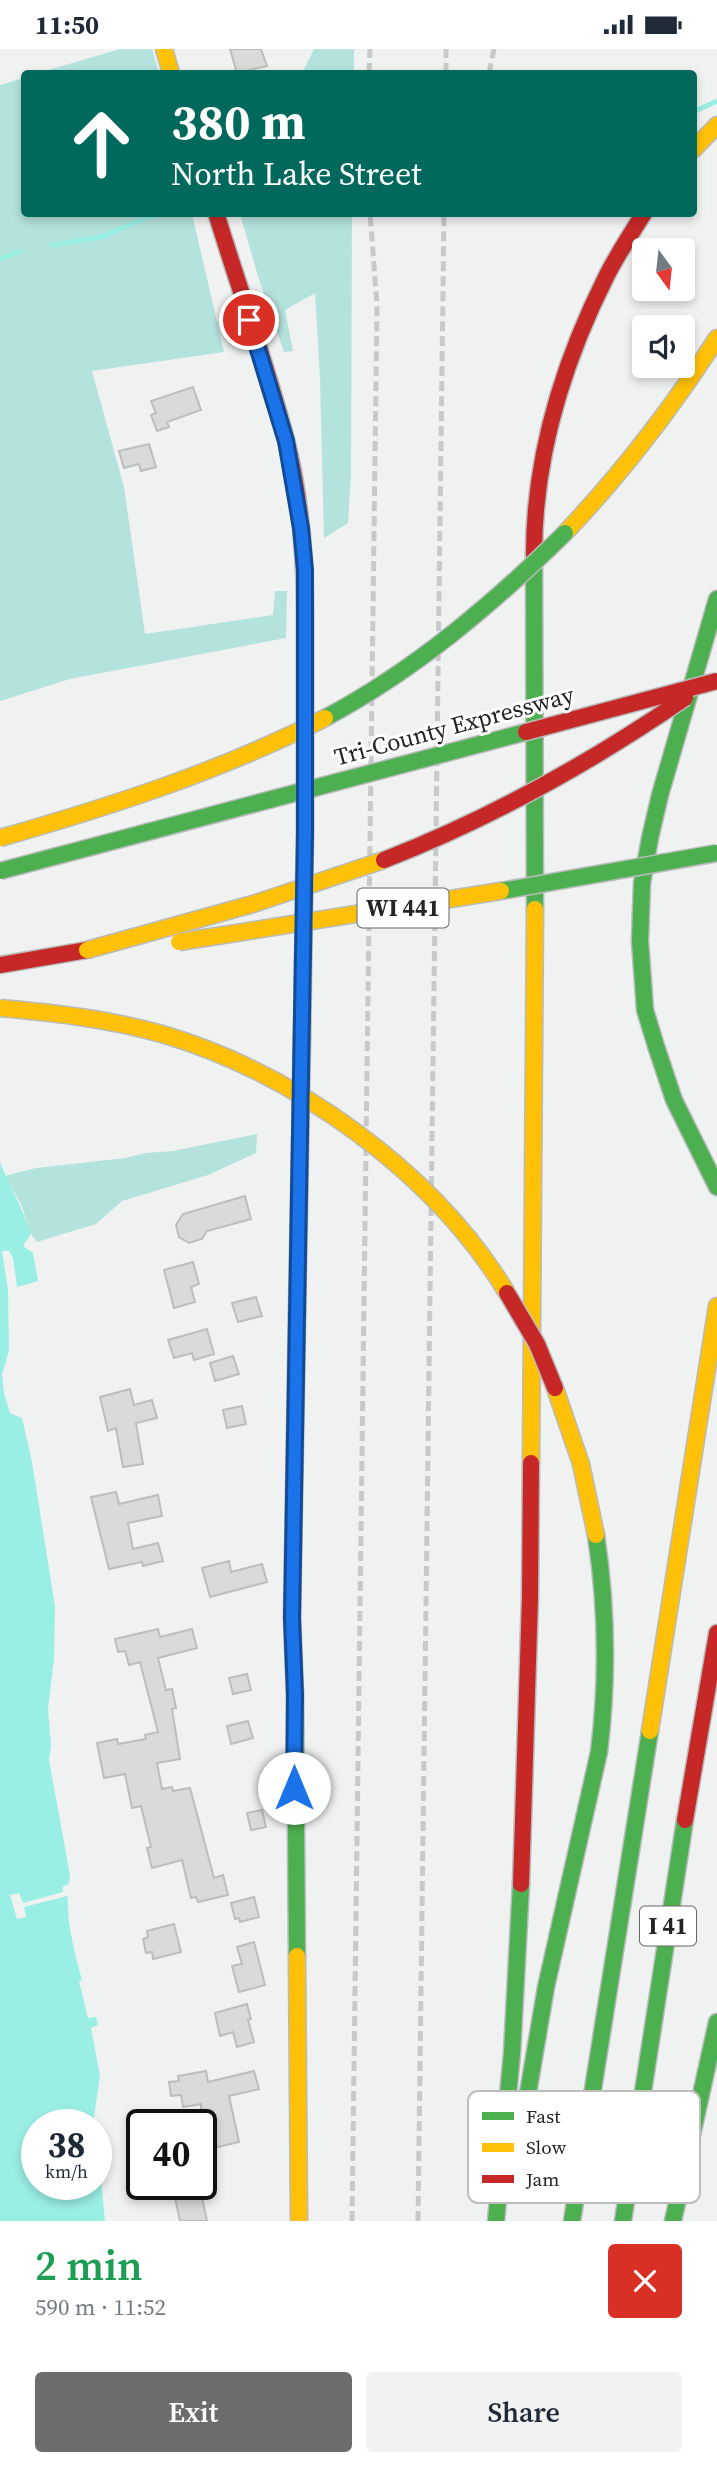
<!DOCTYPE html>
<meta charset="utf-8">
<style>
:root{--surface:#fff;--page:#f2f2f3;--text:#1f2937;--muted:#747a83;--accent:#6b6c6c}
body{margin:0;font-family:"Source Serif 4",serif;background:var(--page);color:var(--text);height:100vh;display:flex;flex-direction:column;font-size:26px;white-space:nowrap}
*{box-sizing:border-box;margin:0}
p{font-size:23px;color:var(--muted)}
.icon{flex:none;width:38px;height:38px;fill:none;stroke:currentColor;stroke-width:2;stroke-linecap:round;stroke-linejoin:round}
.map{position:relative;height:2172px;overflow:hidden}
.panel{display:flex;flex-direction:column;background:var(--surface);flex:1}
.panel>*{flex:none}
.guide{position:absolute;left:21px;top:21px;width:676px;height:147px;border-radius:7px;box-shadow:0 4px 10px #0003;background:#00695c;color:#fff;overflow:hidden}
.needle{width:46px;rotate:165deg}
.tools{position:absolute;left:632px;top:189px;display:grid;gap:14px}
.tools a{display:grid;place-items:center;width:63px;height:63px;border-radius:7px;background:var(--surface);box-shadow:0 4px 10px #0003;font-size:35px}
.speed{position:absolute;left:21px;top:2060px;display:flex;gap:14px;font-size:35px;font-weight:700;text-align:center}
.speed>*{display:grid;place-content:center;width:91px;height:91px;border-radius:50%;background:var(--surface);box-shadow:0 4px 10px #0003;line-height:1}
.speed small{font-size:18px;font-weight:400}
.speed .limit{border:4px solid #111;border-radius:10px;background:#fff;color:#111}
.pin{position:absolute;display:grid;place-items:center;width:60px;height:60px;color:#fff;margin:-30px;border:4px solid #fff;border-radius:50%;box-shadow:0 2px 7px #0007}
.me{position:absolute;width:77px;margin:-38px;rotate:0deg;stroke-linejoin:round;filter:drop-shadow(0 0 5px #0008)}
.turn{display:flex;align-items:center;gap:24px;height:147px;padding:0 35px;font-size:32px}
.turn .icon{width:91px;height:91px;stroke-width:2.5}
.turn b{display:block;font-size:49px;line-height:60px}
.round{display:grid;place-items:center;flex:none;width:74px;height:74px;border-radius:7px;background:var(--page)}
.headline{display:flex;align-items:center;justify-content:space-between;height:119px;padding:0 35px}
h1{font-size:42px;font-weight:600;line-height:52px;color:#1e9e55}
.action{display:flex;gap:14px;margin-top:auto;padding:14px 35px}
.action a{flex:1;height:80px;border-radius:7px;background:var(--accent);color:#fff;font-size:28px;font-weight:600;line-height:80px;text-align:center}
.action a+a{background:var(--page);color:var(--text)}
.status{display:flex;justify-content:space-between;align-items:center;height:49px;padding:0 35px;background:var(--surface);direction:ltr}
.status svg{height:19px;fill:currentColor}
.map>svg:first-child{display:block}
.green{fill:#b4e2dd}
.water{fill:#9aefe5}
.pier{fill:#f0f2f2}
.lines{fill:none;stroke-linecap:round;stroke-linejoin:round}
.stream{stroke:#9aefe5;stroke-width:5}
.building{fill:#d9dbdb;stroke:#bcbdbd;stroke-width:2}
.fast-casing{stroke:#b9bbba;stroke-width:19}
.slow-casing{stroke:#b9bbba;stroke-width:19}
.jam-casing{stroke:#b9bbba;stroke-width:19}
.fast{stroke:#4caf50;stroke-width:16}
.slow{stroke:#ffc107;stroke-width:16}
.jam{stroke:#c62828;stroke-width:16}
.rail{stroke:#c8c9c9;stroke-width:5;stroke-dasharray:10 5;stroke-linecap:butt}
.fast-bridge-casing{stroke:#b9bbba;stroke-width:19;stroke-linecap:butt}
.slow-bridge-casing{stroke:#b9bbba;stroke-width:19;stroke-linecap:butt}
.jam-bridge-casing{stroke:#b9bbba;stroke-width:19;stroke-linecap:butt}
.fast-bridge{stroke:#4caf50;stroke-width:16}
.slow-bridge{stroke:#ffc107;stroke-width:16}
.jam-bridge{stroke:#c62828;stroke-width:16}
.route-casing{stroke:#114b97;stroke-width:18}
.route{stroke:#1a73e8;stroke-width:12}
.labels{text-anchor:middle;stroke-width:6;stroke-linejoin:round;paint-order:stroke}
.shield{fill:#fff;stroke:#656666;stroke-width:2}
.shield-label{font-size:23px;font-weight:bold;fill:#232424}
.street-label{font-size:24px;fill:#232424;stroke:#fff}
.key{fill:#fff;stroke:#bdbdbd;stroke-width:2}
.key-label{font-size:19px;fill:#232424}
</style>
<div class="status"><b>11:50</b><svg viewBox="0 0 49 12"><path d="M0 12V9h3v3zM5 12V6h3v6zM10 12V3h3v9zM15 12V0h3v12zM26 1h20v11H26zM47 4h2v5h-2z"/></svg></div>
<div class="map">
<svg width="717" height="2172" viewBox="0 0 717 2172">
<rect width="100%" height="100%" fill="#f0f2f2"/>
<!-- green -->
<path class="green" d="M120 0H152L159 24H38Z
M314 0H354V24H302Z
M24 29V164L192 165 224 303 92 322 124 438 145 585 273 566 275 542H287L286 589 70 630 0 652V36Z
M240 165H352L351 424 348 474 324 489 320 329 315 244 285 261 293 302 284 303 258 227Z
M257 1085 256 1104 208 1126 122 1152 96 1175 37 1193 31 1185 21 1155 5 1127 36 1119 125 1109 146 1104 173 1102Z"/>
<!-- water -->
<path class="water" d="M0 1113C10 1138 23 1160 31 1185L23 1197 33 1204 38 1232 17 1238 13 1209 9 1202H2L8 1241 9 1301 2 1326 4 1344 10 1364 22 1369 32 1413 55 1557 54 1609 48 1660 51 1696 49 1711 70 1826C63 1861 73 1898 82 1931L79 1932 88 1969 96 1968 98 1976 91 1979 100 2027 93 2075 37 2076V2135H96V2114L103 2112 105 2124 101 2131 105 2172H0Z"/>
<!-- pier -->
<path class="pier" d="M71 1835V1846L24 1858 26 1868 17 1870 10 1846 19 1844 23 1854 63 1843V1837Z"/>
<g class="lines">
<!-- stream -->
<path class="stream" d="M693 63 717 52
M52 196 102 188 141 171 162 164
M0 210 21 202"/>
</g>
<!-- building -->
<path class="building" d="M230 0H261L267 17 237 24Z
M193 338 201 361 167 373 169 378 157 382 151 366 156 364 151 352Z
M149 395 156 418 141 422 139 415 124 419 119 402Z
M245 1147 251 1170 207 1182 202 1190 189 1194 179 1188 176 1176 183 1165Z
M193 1213 199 1235 191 1238 195 1253 174 1259 164 1221Z
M256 1248 262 1267 238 1273 232 1254Z
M207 1280 214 1305 194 1311 192 1304 174 1309 168 1291Z
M233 1307 239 1325 215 1332 210 1314Z
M130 1340 134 1356 152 1351 157 1369 136 1374 143 1415 123 1418 116 1379 108 1382 100 1348Z
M242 1357 246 1375 227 1379 223 1361Z
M116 1443 119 1455 158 1446 162 1467 128 1474 133 1500 158 1494 163 1512 143 1517 142 1513 109 1520 91 1448Z
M229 1512 231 1523 262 1515 267 1533 210 1548 202 1519Z
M158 1580 160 1588 192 1580 197 1599 158 1609 166 1641 172 1640 176 1659 172 1660 180 1710 157 1714 162 1740 172 1738 173 1742 190 1739 214 1829 223 1826 228 1846 198 1853 196 1848 191 1849 182 1811 152 1819 147 1799 151 1798 141 1757 132 1759 125 1725 104 1729 97 1694 117 1690 118 1695 146 1690 145 1686 158 1683 140 1613 129 1616 125 1602 118 1603 115 1590Z
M247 1625 251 1641 233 1645 229 1629Z
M248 1672 253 1689 231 1695 227 1677Z
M262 1761 266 1778 251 1781 247 1764Z
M254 1848 259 1868 240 1873 239 1869 235 1870 231 1854Z
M174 1875 181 1903 153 1910 152 1903 146 1904 143 1890 148 1888 147 1882Z
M254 1893 265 1936 239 1943 232 1917 242 1915 237 1898Z
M247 1955 251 1970 248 1971 254 1993 237 1998 233 1983 220 1987 215 1964Z
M206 2022 208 2033 254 2022 259 2040 229 2047 239 2093 201 2102V2055L183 2058 181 2046 171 2047 169 2033 179 2032 178 2027Z
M201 2143 207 2172H180L175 2149Z"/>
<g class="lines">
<!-- fast casing -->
<g class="fast-casing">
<path id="fast" d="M534 505 535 860
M717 550 660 746 650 789 642 834 640 892 645 961 656 997 674 1051 717 1138
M302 989 305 784V561
M297 1907 295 1646 292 1569 297 1266
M528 2044 546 1938 599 1703C608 1630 607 1559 596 1486
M496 2172 512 2004 521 1835
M572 2172 650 1682
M623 2172 685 1771
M673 2172 717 1973"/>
</g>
<!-- slow casing -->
<g class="slow-casing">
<path id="slow" d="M164 0 171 24
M693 101 717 76
M565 484C622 424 672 359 717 289
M555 1339 581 1415 596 1486
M531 1414 535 860
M650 1682 717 1257
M297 1907 299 2172"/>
</g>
<!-- jam casing -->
<g class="jam-casing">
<path id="jam" d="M216 164C239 239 266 314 286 391 300 446 305 505 305 561
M534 505C534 409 563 314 606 228 617 206 631 185 644 164
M0 916 87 901
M297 1266 302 989
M685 1771 717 1584
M521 1835 530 1549 531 1414"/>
</g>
<!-- fast -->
<use href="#fast" class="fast"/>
<!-- slow -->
<use href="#slow" class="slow"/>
<!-- jam -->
<use href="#jam" class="jam"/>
<!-- rail -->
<path class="rail" d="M369 24 370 0
M446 24V0
M489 24 494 0
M352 2172 377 256 370 164
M418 2172 444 164"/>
<!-- fast-bridge casing -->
<g class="fast-bridge-casing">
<path id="fast-bridge" d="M325 669C415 621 493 555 565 484
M0 822 526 683
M501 842 717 804"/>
</g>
<!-- slow-bridge casing -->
<g class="slow-bridge-casing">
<path id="slow-bridge" d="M0 789C112 757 221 722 325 669
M179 893 501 842
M87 901 253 855 384 811
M0 959C55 964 109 970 162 985 295 1024 435 1124 507 1244"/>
</g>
<!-- jam-bridge casing -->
<g class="jam-bridge-casing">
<path id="jam-bridge" d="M526 683 717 632
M384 811C492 769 590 714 685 649
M507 1244 537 1295 555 1339"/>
</g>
<!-- fast-bridge -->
<use href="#fast-bridge" class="fast-bridge"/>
<!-- slow-bridge -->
<use href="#slow-bridge" class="slow-bridge"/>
<!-- jam-bridge -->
<use href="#jam-bridge" class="jam-bridge"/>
</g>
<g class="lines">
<!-- route casing -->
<g class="route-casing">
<path id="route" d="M249 271 286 392 301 479 305 521V784L292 1569 295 1646 294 1739"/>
</g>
<!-- route -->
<use href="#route" class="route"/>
</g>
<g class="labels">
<!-- shield labels -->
<g class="shield">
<rect x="357.5" y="839.5" width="91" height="39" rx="5"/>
<rect x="640" y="1857.5" width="56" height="39" rx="5"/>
</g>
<g class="shield-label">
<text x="403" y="867">WI 441</text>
<text x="668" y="1885">I 41</text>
</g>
<!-- street labels -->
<g class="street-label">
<text transform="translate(454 677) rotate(-15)" y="8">Tri-County Expressway</text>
</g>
</g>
<!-- legend -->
<rect x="468" y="2042" width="232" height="112" rx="10" class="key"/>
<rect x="482" y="2063" width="32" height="8" fill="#4caf50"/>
<rect x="482" y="2094" width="32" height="9" fill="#ffc107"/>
<rect x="482" y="2126" width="32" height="8" fill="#c62828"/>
<g class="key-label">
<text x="526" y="2074">Fast</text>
<text x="526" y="2105">Slow</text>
<text x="526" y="2137">Jam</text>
</g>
</svg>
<div class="tools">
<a><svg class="needle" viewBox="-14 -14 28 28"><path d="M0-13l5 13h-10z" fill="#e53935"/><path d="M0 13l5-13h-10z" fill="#747a83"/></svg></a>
<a><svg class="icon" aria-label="sound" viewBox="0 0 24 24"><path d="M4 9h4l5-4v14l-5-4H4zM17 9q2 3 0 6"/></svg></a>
</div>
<div class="speed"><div>38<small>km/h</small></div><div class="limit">40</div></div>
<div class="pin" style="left:249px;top:271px;background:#d93025"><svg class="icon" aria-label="arrive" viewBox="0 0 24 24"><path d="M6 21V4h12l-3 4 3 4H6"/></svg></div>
<svg class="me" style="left:294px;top:1739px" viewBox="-20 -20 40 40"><circle r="19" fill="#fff"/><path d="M0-13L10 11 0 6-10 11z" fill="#1a73e8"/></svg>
<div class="guide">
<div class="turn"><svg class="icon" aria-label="ahead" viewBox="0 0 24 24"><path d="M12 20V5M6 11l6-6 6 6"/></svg><div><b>380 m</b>North Lake Street</div></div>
</div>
</div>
<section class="panel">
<div class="headline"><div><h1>2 min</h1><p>590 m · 11:52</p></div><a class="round" style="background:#d93025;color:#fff"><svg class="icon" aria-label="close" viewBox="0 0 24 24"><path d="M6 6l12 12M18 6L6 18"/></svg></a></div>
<div class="action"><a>Exit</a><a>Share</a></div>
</section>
